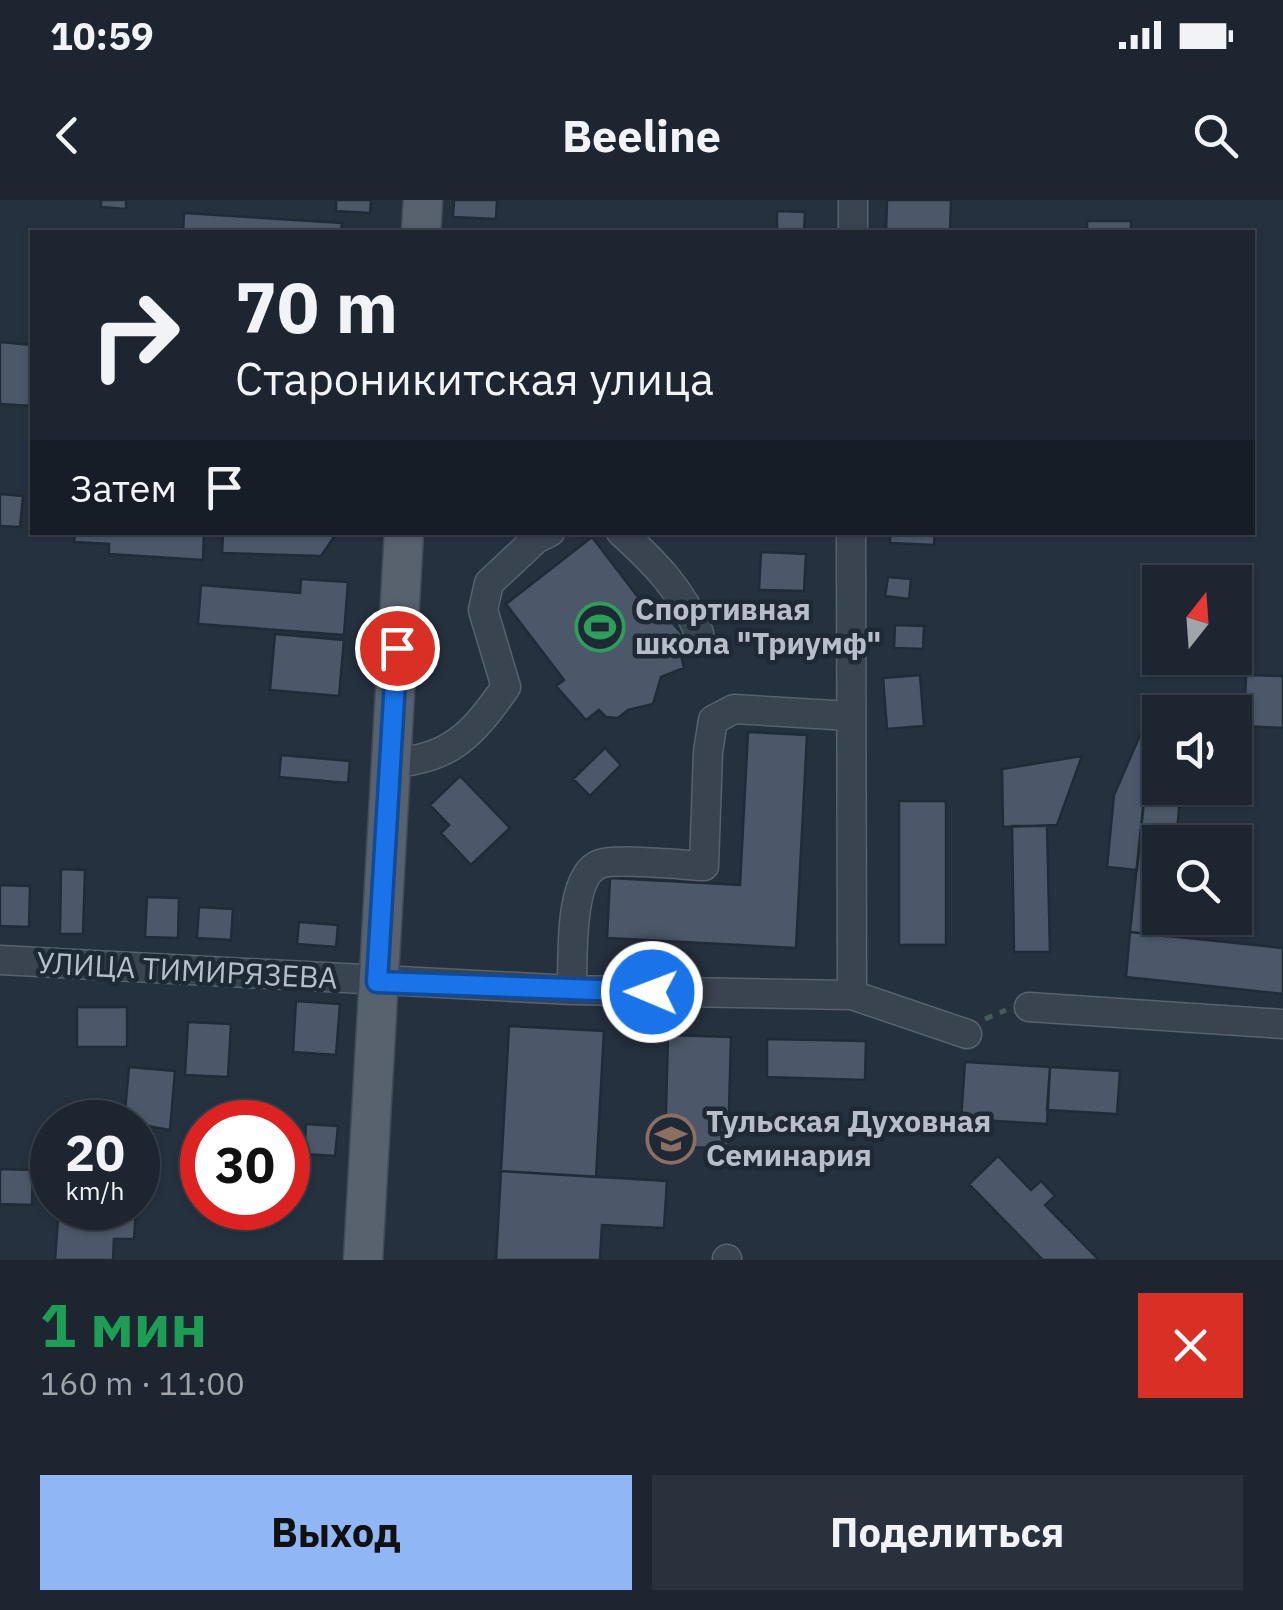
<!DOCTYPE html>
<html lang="ru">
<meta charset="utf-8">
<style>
:root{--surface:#1c2530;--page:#29313c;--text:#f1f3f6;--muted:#a0a5ab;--line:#3a424c;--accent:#90b6f6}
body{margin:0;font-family:"IBM Plex Sans",sans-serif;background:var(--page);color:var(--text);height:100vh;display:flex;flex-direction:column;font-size:38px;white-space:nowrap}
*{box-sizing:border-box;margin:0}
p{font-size:32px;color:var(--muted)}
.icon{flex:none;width:55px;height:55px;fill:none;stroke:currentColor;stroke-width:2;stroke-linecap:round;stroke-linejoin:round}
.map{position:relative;height:1060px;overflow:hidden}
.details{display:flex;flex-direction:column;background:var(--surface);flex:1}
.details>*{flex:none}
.guide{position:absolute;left:30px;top:30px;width:1225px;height:305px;border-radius:0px;box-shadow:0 2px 8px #0004,0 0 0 2px var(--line);background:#1c2530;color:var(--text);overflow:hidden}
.needle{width:65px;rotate:17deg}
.buttons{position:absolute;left:1142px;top:365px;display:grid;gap:20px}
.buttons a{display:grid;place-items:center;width:110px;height:110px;border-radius:0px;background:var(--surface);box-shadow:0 2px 8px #0004,0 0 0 2px var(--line);font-size:50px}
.speed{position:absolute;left:30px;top:900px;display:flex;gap:20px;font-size:50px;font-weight:700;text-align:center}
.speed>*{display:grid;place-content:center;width:130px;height:130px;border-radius:50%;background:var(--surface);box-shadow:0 2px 8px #0004,0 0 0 2px var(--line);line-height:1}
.speed small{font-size:25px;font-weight:400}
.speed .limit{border:15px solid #d22;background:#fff;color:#111}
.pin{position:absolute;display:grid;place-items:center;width:85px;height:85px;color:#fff;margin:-42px;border:5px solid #fff;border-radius:50%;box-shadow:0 2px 10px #0007}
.me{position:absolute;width:110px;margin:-55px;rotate:271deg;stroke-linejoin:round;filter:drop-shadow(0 0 8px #0008)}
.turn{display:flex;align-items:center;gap:35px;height:210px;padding:0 40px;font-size:45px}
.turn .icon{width:130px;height:130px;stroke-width:2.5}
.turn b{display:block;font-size:70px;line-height:85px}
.then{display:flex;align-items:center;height:95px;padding:0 40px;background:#0003;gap:20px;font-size:38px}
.round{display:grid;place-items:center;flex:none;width:105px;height:105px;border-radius:0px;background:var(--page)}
.headline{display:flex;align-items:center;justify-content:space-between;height:170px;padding:0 40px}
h1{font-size:60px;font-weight:700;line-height:75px;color:#1e9e55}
.cta{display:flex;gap:20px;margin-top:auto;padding:20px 40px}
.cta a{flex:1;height:115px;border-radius:0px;background:var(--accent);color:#111;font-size:40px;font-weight:700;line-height:115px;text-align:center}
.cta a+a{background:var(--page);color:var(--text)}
.status{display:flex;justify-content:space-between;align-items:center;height:70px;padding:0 50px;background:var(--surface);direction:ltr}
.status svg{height:28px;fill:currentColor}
header{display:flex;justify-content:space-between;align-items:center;height:130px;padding:0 40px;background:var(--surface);font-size:45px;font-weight:700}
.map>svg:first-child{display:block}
.building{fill:#4c5869;stroke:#212a37;stroke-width:2.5}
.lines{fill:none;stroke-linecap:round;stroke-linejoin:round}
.minor-casing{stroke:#58616d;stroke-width:31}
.major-casing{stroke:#444c59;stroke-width:41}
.path{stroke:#465a5e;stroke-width:5;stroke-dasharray:8 8;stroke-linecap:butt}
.minor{stroke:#3a4350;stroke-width:28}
.major{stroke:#58626f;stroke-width:38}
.route-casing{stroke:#114b97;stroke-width:25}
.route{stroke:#1a73e8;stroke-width:18}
.labels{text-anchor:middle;stroke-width:9;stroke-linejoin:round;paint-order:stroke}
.poi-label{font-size:30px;font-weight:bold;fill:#b7beca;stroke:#1f2835;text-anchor:start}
.street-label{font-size:30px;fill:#b7beca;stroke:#1f2835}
</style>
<div class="status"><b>10:59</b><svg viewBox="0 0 49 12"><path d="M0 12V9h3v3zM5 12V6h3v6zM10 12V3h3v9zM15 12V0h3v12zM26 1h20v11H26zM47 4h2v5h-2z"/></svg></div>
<header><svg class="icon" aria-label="back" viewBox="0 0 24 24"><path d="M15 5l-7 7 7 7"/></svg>Beeline<svg class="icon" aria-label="search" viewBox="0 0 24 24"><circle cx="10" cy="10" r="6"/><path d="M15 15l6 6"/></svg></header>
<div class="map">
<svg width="1283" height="1060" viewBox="0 0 1283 1060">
<rect width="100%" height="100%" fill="#263140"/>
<!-- building -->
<path class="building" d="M101 0H126V9L101 7Z
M336 0H371L370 13 336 11Z
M454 0H497L496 19 453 17Z
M887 0H951L950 32H886Z
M777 11 805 12 804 32H777Z
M184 13 342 23 341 32H183Z
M1087 21H1131V32H1087Z
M0 142 32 145V206L0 204Z
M0 294 23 296 20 327 0 326Z
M75 332H204L203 360 109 354V344L74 342Z
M223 332H333L334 337 321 356 222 353Z
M890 332H935L934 345 890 343Z
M592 337 651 414 659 407 688 441 680 450 684 468 661 477 653 504 628 510 618 518 606 517 599 510 586 520 556 486 564 480 506 404Z
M761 352 806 354 804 391 759 390Z
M888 377 911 379 909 399 885 396Z
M301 379 348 382 344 435 198 424 201 385 300 393Z
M895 425 924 426 923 449 894 448Z
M275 434 344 440 339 496 270 490Z
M920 475 924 526 887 529 883 478Z
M1246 475 1283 476V528L1244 526Z
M1154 503 1137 670 1107 667 1114 595Z
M1154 503 1190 507 1189 512H1160V588H1181L1176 642H1160V718H1168L1166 736 1130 732Z
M748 532 807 535 796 748 607 738 610 678 740 685Z
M605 548 621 565 590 596 573 579Z
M281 555 350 561 348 583 279 577Z
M1082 556 1057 625 1003 627 1002 569Z
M460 576 510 628 471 665 441 633 449 625 430 605Z
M899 601H946V745H899Z
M1012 626H1047L1050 752H1014Z
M61 669 85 670 83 734H60Z
M0 685 30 686 29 727 0 726Z
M147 697 179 698 178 738 145 737Z
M199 707 233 709 231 740 197 738Z
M299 722 338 725 336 747 297 744Z
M1130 732 1283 748V794L1126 777Z
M296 801 340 804 336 855 293 852Z
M77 807H127V847H77Z
M188 822 231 824 228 877 185 875Z
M509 826 604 831 596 977 501 971Z
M668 835 731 837 728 948 665 947Z
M767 839 866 841 865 880 767 877Z
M965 862 1050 867 1047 924 961 919Z
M129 867 175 871 170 930 124 922Z
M1050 867 1120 871 1117 914 1047 910Z
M306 924 338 926 335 956 304 954Z
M998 956 1031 990 1041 981 1055 996 1045 1005 1099 1060H1043L969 984Z
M0 969 33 970 32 1005 0 1004Z
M501 971 667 981 664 1028 602 1025 600 1060H496Z
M69 1008H136L134 1039H114L113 1060H55L58 1020H68Z"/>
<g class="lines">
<!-- minor casing -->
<g class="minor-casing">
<path id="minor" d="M853 32V0
M621 332C655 363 682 390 699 433
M851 332 852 795
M390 563C450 560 472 535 506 487L483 410 489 383 536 339 550 332
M0 760 572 790 852 795 967 834
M572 790C573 761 568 675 600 664 616 658 683 665 704 666L708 552 713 520 734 509 850 516
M1029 807 1283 824
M727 1060V1059"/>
</g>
<!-- major casing -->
<g class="major-casing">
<path id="major" d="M421 32 423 0
M363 1060 404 332"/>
</g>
<!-- path -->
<path class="path" d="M985 819 1006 810"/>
<!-- minor -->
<use href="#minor" class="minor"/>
<!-- major -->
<use href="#major" class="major"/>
</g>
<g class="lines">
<!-- route casing -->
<g class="route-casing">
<path id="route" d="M397 448 377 782 652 792"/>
</g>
<!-- route -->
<use href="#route" class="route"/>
</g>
<!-- icons -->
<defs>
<g id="stadium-ring" transform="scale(2.5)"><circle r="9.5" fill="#1f2835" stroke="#2e9e5b" stroke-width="1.5"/><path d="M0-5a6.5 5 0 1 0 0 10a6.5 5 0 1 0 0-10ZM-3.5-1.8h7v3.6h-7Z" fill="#2e9e5b"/></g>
<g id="university-ring" transform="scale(2.5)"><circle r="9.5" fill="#1f2835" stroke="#8d6e63" stroke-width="1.5"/><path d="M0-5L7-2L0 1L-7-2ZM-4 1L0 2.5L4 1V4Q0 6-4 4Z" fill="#8d6e63"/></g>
</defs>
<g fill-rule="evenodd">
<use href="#stadium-ring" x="600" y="427"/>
<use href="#university-ring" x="671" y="939"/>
</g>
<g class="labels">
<!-- poi labels -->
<g class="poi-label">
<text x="635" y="420">Спортивная<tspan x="635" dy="34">школа "Триумф"</tspan></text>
<text x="706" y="932">Тульская Духовная<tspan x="706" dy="34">Семинария</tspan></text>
</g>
<!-- street labels -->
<g class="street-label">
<text transform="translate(187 771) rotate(3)" y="10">УЛИЦА ТИМИРЯЗЕВА</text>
</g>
</g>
</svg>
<div class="buttons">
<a><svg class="needle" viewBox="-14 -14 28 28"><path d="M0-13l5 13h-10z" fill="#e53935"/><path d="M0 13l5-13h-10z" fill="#a0a5ab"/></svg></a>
<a><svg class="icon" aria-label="sound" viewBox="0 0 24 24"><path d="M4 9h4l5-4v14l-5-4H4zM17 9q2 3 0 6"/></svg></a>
<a><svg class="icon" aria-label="search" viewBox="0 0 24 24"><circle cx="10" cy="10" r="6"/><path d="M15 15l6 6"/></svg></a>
</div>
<div class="speed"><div>20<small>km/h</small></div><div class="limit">30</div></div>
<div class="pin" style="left:397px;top:448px;background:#d93025"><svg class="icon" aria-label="arrive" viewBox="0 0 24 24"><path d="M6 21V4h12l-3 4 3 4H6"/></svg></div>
<svg class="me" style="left:652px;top:792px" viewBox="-20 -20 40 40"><circle r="17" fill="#1a73e8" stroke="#fff" stroke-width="3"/><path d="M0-11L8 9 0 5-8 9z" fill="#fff"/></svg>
<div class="guide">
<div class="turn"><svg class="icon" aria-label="right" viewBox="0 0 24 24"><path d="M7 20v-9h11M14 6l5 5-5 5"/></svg><div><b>70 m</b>Староникитская улица</div></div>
<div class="then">Затем<svg class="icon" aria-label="arrive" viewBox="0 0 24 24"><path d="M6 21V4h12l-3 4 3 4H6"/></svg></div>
</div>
</div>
<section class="details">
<div class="headline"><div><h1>1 мин</h1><p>160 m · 11:00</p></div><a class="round" style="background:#d93025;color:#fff"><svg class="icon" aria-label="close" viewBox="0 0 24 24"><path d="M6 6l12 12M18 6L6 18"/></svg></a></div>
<div class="cta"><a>Выход</a><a>Поделиться</a></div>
</section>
